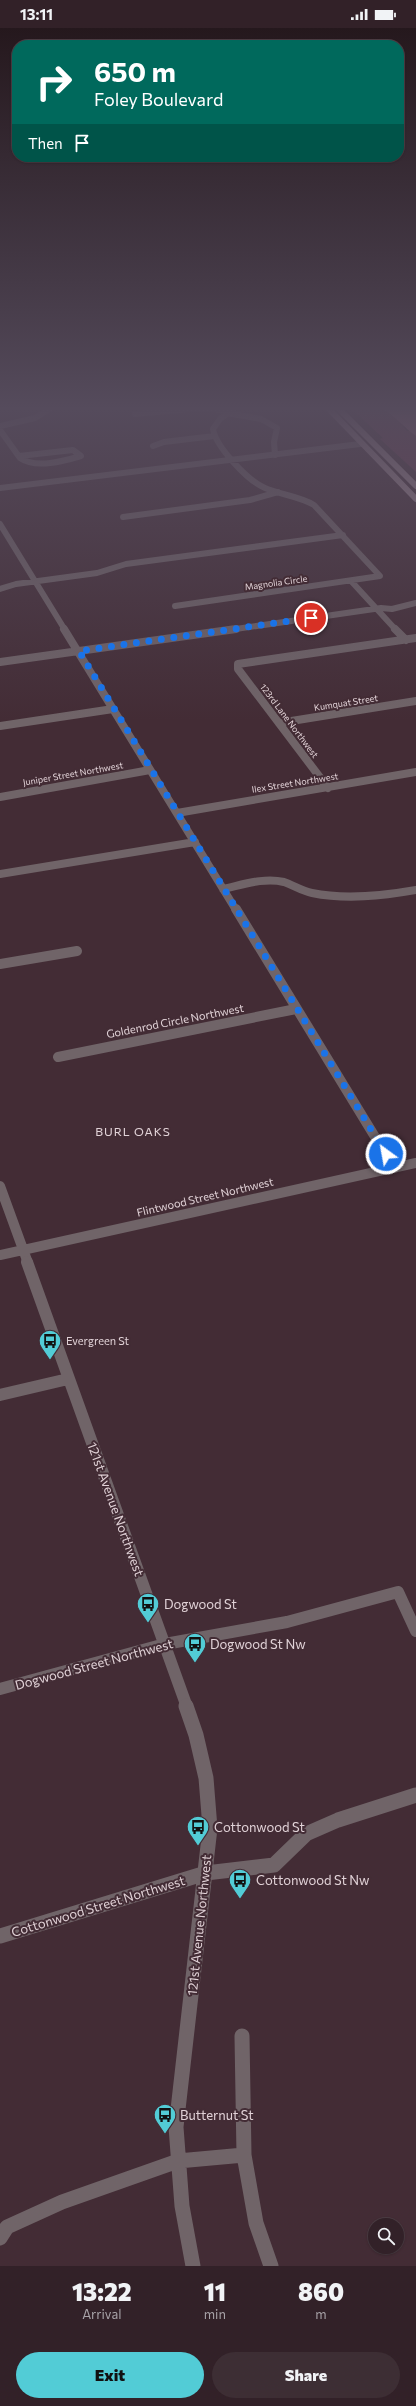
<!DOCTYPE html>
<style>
:root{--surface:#322128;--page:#3d2e34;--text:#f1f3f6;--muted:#a8a3a8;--line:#4d3e45;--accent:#52ccd6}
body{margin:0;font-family:Commissioner,sans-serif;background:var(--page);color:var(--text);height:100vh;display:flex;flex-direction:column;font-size:15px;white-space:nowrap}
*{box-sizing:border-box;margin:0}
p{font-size:13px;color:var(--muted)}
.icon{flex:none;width:22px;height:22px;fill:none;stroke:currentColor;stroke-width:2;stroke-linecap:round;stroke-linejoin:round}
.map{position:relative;height:2238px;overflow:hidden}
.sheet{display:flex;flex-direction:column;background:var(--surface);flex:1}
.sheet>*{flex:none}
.banner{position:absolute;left:12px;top:12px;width:392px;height:122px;border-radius:16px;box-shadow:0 1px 3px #0004,0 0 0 1px var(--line);background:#00695c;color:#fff;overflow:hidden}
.tools{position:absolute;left:368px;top:2190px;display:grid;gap:8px}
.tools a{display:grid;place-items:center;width:36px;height:36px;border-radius:50%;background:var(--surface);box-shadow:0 1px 3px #0004,0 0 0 1px var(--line);font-size:20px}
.pin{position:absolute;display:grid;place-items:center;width:34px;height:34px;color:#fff;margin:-17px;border:2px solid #fff;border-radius:50%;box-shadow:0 1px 4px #0007}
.me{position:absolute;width:44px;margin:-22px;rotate:328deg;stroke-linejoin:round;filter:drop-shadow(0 0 3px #0008)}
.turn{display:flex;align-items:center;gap:14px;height:84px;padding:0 16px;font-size:18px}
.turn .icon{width:52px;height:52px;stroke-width:2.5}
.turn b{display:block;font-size:28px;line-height:34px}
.then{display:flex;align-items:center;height:38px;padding:0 16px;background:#0003;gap:8px;font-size:15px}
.eta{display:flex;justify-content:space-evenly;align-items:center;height:68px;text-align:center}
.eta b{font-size:24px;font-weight:800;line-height:28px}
.cta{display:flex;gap:8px;margin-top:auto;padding:8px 16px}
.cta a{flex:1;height:46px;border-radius:24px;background:var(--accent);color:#111;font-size:16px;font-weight:800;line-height:46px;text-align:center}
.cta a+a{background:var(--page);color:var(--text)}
.status{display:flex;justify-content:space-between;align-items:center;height:28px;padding:0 20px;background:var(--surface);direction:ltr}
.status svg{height:11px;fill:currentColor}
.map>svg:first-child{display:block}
.green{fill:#6d364e}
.water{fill:#a86682}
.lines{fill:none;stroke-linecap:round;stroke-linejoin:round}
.minor-far4{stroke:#706468;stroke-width:6}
.minor-far3{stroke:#706468;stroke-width:8}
.minor-far2{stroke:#706468;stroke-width:10}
.minor-far1{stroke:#706468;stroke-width:12}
.minor{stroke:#706468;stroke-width:15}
.major{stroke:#ab939c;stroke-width:6}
.route{stroke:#1a73e8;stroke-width:7;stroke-dasharray:0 12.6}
.labels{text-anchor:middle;stroke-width:4;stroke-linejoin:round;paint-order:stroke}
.far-street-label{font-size:9px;fill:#e1d2d7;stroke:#432c35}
.street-label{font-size:11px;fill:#e1d2d7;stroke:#432c35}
.poi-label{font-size:11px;fill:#e1d2d7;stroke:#432c35;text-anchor:start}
.neighbourhood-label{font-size:12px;letter-spacing:1px;fill:#e1d2d7;stroke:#432c35}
.near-street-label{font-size:13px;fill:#e1d2d7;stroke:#432c35}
.near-poi-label{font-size:13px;fill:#e1d2d7;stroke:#432c35;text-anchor:start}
</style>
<div class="status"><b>13:11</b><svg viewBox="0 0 49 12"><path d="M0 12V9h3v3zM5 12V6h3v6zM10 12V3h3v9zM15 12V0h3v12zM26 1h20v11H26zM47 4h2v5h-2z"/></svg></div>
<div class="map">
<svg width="416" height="2238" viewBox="0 0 416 2238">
<rect width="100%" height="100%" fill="#432c35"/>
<!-- green -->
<path class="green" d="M348 378H383L384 382 396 389 407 403 416 402V444L380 411 383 410Z"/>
<!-- water -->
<path class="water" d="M383 378H416V408C404 400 397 389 384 382Z"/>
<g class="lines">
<!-- minor-far4 -->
<path class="minor-far4" d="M227 385 261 391 277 400 274 414 275 427
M135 386 202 380 230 383
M0 398 35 390 54 378
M0 402 20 430C36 441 64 433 81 428L73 422 19 428
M153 418 164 414 214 408
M0 460 360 416
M123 489 250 472 278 464
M0 496 65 602
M352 554 396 602
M0 561 16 556 97 545 126 536 343 507
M175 578 380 548 314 477C299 468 281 467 265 460 248 453 216 419 213 401L220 391 237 378
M229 602 381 580 392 581 416 575"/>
<!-- minor-far3 -->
<path class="minor-far3" d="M64 601 236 882
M395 601 406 612
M0 634 236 601
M279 695 416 673
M0 698 113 681
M328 760 238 641V636L416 610
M0 769 150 742
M177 785 416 744
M0 846 195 814
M223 861C242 857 264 849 284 854 293 857 302 863 312 865 346 872 382 868 416 862"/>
<!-- minor-far2 -->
<path class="minor-far2" d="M236 881 394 1140
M0 936 77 923
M58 1029 296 981
M0 1158 28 1235
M0 1227 416 1135"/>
<!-- minor-far1 -->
<path class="minor-far1" d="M27 1234 187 1679
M0 1367 68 1351
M0 1661 165 1616 287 1594 398 1564 416 1603"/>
<!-- minor -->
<path class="minor" d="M186 1678 196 1707 206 1750 210 1800 176 2099 182 2178 193 2238
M0 1908 206 1845 274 1837 306 1806 338 1792 416 1767
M242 2008 244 2127 256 2195 271 2238
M0 2210 7 2199 62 2174 178 2133 244 2127"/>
<!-- major -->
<path class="major" d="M326 378 416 471
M336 378 416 458"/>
</g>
<!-- sky -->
<linearGradient id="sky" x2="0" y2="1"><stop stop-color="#25181d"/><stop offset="0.55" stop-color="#554b5c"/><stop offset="1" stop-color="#554b5c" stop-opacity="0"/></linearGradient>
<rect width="416" height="692" fill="url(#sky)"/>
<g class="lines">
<!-- route -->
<path class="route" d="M311 590 79 623 386 1126"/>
</g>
<!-- icons -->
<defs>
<g id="bus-pin" transform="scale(1.15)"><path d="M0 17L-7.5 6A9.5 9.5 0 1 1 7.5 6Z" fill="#52ccd6" stroke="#432c35"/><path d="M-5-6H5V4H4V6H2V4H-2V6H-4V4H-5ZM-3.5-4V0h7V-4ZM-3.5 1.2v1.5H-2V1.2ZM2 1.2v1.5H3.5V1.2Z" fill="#111"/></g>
</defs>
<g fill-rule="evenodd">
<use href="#bus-pin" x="50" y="1313"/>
<use href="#bus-pin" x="148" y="1576"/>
<use href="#bus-pin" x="195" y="1616"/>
<use href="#bus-pin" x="198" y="1799"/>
<use href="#bus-pin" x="240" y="1852"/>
<use href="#bus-pin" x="165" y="2087"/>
</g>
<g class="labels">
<!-- far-street labels -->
<g class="far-street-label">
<text transform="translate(276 555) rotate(-8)" y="3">Magnolia Circle</text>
<text transform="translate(346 675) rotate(-9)" y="3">Kumquat Street</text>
<text transform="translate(289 693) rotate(53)" y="3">123rd Lane Northwest</text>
<text transform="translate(73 746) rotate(-10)" y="3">Juniper Street Northwest</text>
<text transform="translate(295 755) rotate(-9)" y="3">Ilex Street Northwest</text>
</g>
<!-- street labels -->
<g class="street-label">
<text transform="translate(175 993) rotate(-11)" y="4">Goldenrod Circle Northwest</text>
<text transform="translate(205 1169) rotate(-13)" y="4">Flintwood Street Northwest</text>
</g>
<!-- poi labels -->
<g class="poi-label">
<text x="66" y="1317">Evergreen St</text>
</g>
<!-- neighbourhood labels -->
<g class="neighbourhood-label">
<text x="133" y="1108">BURL OAKS</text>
</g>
<!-- near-street labels -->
<g class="near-street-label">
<text transform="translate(116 1481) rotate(70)" y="5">121st Avenue Northwest</text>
<text transform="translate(94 1636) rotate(-15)" y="5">Dogwood Street Northwest</text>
<text transform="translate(98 1878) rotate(-17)" y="5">Cottonwood Street Northwest</text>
<text transform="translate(199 1897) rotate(-84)" y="5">121st Avenue Northwest</text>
</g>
<!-- near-poi labels -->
<g class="near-poi-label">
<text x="164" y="1581">Dogwood St</text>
<text x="210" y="1621">Dogwood St Nw</text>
<text x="214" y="1804">Cottonwood St</text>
<text x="256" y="1857">Cottonwood St Nw</text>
<text x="180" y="2092">Butternut St</text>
</g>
</g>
</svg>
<div class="tools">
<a><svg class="icon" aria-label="search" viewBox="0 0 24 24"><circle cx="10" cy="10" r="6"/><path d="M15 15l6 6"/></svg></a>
</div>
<div class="pin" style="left:311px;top:590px;background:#d93025"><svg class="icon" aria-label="arrive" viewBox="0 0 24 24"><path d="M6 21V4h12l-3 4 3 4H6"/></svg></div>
<svg class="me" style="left:386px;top:1126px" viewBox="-20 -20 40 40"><circle r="17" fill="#1a73e8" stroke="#fff" stroke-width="3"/><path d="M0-11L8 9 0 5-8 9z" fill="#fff"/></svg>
<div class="banner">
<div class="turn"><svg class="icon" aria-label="right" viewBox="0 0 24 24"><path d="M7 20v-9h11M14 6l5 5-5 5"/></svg><div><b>650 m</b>Foley Boulevard</div></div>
<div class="then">Then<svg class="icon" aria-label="arrive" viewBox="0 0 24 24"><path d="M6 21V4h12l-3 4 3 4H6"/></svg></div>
</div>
</div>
<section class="sheet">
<div class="eta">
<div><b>13:22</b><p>Arrival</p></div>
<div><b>11</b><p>min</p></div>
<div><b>860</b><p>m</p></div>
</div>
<div class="cta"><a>Exit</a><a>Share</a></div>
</section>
